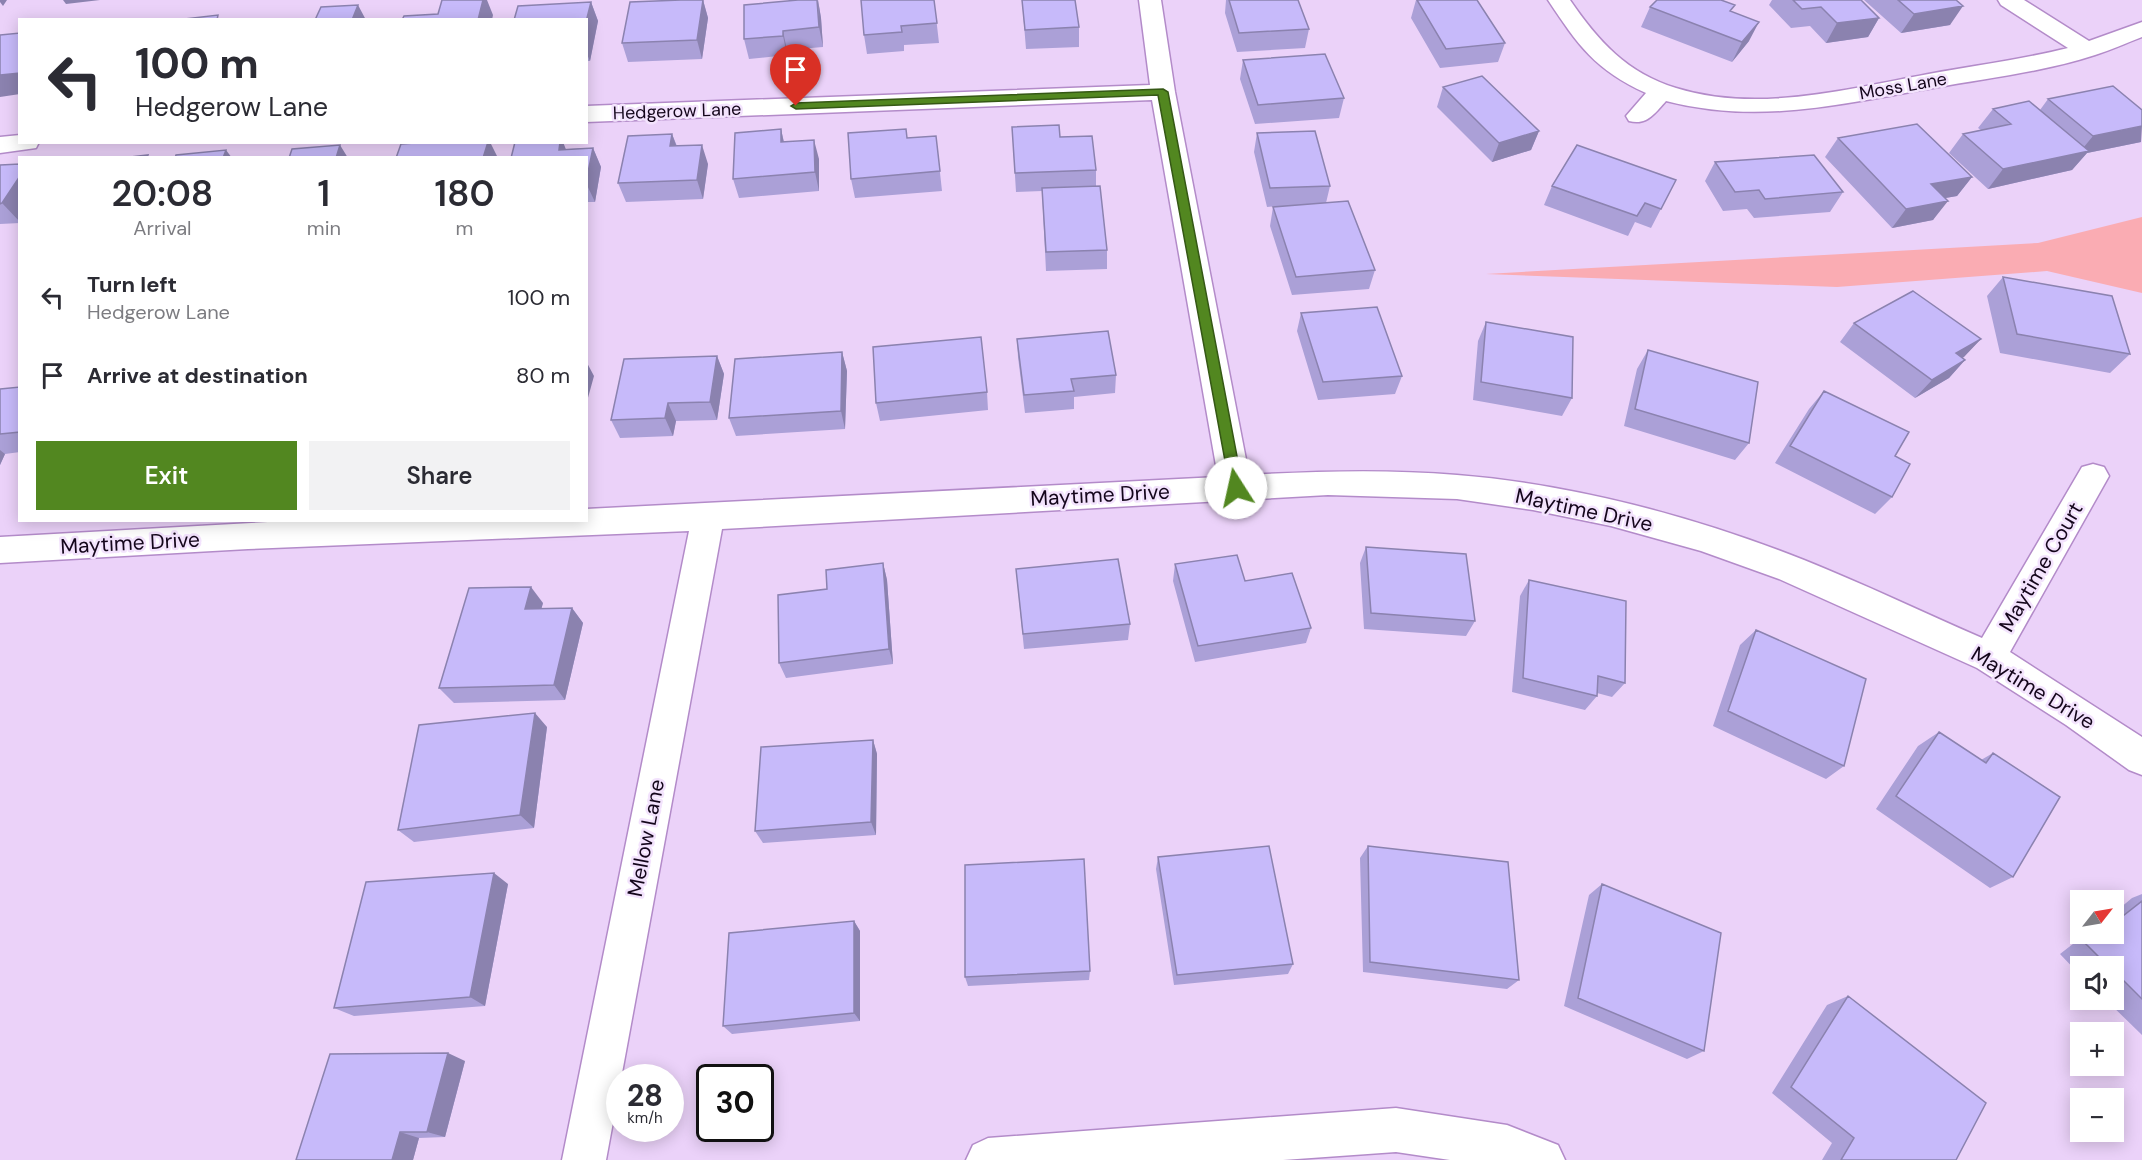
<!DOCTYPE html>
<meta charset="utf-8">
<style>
:root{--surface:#fff;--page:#f2f2f3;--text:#2b2b33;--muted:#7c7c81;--accent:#528720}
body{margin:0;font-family:"DM Sans",sans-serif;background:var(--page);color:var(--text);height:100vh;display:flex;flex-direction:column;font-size:22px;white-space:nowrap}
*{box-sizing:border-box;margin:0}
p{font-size:20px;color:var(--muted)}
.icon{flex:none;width:33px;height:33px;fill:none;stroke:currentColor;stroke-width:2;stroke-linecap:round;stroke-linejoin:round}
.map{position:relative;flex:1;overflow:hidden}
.panel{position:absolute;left:18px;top:156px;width:570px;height:366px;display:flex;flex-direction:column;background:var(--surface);border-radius:0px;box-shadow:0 3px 15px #0003}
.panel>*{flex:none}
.guide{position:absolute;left:18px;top:18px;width:570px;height:126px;border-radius:0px;box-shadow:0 3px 15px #0003;background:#fff;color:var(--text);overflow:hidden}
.needle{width:39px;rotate:59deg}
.fabs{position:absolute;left:2070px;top:890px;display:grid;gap:12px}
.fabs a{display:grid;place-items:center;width:54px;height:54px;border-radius:0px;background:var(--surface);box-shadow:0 3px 15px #0003;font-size:30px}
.speed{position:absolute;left:606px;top:1064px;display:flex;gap:12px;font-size:30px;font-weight:700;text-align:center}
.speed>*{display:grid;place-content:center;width:78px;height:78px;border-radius:50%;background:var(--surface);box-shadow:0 3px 15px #0003;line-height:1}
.speed small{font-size:15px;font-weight:400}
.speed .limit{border:3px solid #111;border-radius:9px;background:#fff;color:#111}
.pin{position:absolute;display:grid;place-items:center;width:51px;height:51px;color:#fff;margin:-62px -26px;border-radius:50% 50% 50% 0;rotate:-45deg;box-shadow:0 0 6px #0007}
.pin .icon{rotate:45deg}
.me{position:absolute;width:66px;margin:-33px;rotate:350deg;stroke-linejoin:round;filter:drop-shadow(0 0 4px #0008)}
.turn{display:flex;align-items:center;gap:21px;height:126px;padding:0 18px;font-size:27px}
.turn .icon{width:78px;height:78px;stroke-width:2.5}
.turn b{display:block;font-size:42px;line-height:51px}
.eta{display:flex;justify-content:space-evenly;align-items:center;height:102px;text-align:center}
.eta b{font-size:36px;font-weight:600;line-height:42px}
.button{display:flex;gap:12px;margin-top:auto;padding:12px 18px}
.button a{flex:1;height:69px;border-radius:0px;background:var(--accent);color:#fff;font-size:24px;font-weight:600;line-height:69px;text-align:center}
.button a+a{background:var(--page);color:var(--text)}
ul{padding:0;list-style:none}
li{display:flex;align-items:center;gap:18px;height:78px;padding:0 18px}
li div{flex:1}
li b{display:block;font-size:22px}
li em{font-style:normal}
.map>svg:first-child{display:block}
.green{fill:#faacb3}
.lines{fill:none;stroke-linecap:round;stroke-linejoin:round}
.minor-casing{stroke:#b38bc9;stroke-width:3}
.minor{fill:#fff;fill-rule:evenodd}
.wall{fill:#aba0d7}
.shaded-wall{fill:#8b82af}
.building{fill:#c7bafa;stroke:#8b82af;stroke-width:1.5}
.route{fill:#528720;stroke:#355815;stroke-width:1.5}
.labels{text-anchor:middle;stroke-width:5;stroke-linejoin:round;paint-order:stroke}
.far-street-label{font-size:18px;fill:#14061b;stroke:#f3e3fd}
.street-label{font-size:21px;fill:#14061b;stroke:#f3e3fd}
</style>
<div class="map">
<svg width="2142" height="1160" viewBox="0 0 2142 1160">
<rect width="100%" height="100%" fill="#ebd2f9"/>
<!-- green -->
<path class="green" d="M2142 217V293L2047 271 1837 287 1486 274 2038 243Z"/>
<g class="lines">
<!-- minor casing -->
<g class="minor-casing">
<path id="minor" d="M1139 0H1161L1175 92 1249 475C1318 471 1388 469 1457 475 1572 484 1696 517 1804 560 1864 584 1922 612 1982 638L2082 467 2093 464 2104 467 2109 476 2010 652 2142 737V775L2129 770 2066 725 1977 668 1779 579 1701 551 1611 526 1533 510 1457 499 1328 495 722 529 606 1160H562L689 531 248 549 0 563V537L305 520H586V509L1218 477 1152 100 586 122V106L1150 85Z
M1548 0H1570C1598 41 1627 73 1676 88 1758 114 1852 88 1934 73 1978 65 2024 59 2068 48L2001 5 1998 0H2024L2089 41 2142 22V37C2126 43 2111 50 2095 55 2043 72 1987 78 1933 88 1841 104 1759 125 1666 101 1655 113 1647 126 1629 121L1626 116 1646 93C1595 70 1578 45 1548 0Z
M20 135V142H39L36 148 0 153V137Z
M1396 1108 1507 1125 1558 1145 1565 1160H1450L1396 1152 1283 1160H966L973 1145 988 1138Z"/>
</g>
<!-- minor -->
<use href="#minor" class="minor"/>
</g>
<!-- wall -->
<path class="wall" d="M703 0 708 18 702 59 628 62 622 43Z
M818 0 821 18 823 47 787 50V55L749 59 744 39Z
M934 0 939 43 904 45V51L867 54 864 35Z
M1022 0H1075L1079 27V47L1026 49Z
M1226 0H1298L1309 29 1305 48 1237 52 1225 13Z
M1416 0H1477L1505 43 1498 62 1440 68 1411 18Z
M1772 0H1861L1879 18 1868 37 1826 43 1810 26 1791 28 1769 5Z
M1864 0H1956L1950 25 1901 33Z
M591 2 598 21 590 61H586V20Z
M1650 7 1732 12 1749 41 1732 62 1641 27Z
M1243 60 1344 98 1339 118 1255 124 1240 79Z
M1443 87 1539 131 1531 150 1492 162 1437 107Z
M2048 99 2141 142 2087 153 2072 170 1988 189 1949 153 1963 134 1981 130 1978 128 1993 109 2040 110Z
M1012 127 1060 137 1096 170V186L1107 250V269L1046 271 1042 191 1016 192Z
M781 129 784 142 819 159V191L739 198 733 179Z
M1257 133 1330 186 1326 203 1375 270 1369 289 1292 295 1270 226 1273 207 1280 206 1267 207 1254 152Z
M672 134 677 146 708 164 703 199 626 202 618 183Z
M936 136 942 191 855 198 851 179 907 138Z
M1838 138 1972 177 1957 196 1945 198 1933 220 1892 228 1825 157Z
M593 148 601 167 595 202H586V158L566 149Z
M1715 162 1843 192 1830 212 1754 218 1747 209 1723 211 1705 181Z
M20 164V223L0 224V165Z
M1676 180 1651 228 1635 222 1628 236 1544 205 1552 186Z
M2003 277 2130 354 2110 373 2000 353 1987 296Z
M1301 313 1402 376 1395 394 1318 400 1297 331Z
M1486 322 1572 398 1562 416 1473 400 1478 341Z
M1854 323 1981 339 1962 358 1965 360 1949 378 1915 398 1840 342Z
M1017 339 1116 375 1115 393 1074 397V409L1025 413 1018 357Z
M1648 350 1749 443 1735 460 1624 426 1637 369Z
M842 352 847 371 845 429 736 436 729 418Z
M717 356 724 374 717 420 676 421 673 436 620 438 611 420Z
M20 387V452L5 454 0 465V389Z
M1824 391 1895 456 1892 497 1875 514 1775 463 1809 409Z
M987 392 988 410 880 421 876 403Z
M1366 547 1475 621 1466 636 1364 629 1360 563Z
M883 563 887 580 893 664 786 678 779 663 827 589Z
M1175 564 1245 581 1311 628 1306 643 1195 662 1173 581Z
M1016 569 1130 624 1128 640 1024 649Z
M1529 580 1625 683 1612 697 1597 693V696L1585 710 1512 692 1520 596Z
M543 603 541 609 572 608 583 623 565 700 454 703 439 688Z
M1756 630 1844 766 1826 779 1713 726 1740 645Z
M547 727 534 828 414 842 398 830Z
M1939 732 1981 760 1993 753 2013 877 1990 888 1876 809 1918 746Z
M873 740 877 754 876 835 763 843 755 831Z
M1368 846 1519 980 1507 989 1363 972 1360 858Z
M1158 857 1293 964 1288 974 1174 985 1156 869Z
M508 884 485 1006 354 1016 334 1008Z
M1602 884 1704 1051 1687 1059 1564 1006 1589 895Z
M2142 894V1035L2105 999H2114V966H2080V975L2060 954 2087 933H2114V913L2132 898Z
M854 921 860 931V1021L732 1034 723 1026Z
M1090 971 1089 980 968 986 965 977Z
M1848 996 1956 1160H1822L1832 1143 1772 1093 1827 1005Z
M465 1061 445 1137 419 1138 413 1160H296Z"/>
<!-- shaded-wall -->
<path class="shaded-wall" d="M0 0H7L3 6 0 2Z
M63 0H100L66 4Z
M483 0H487L493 15 492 20H478Z
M703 0 708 18 702 59 697 40Z
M818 0 821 18 823 47 819 27Z
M591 2 598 21 590 61 586 52V22Z
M358 5 366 20H352Z
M1963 6 1950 25 1901 33 1914 14Z
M1879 18 1868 37 1826 43 1837 23Z
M1759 22 1749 41 1732 62 1742 42Z
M783 31 787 50V55L783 36Z
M20 73V94L0 97V75Z
M2142 126 2141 142 2087 153 2072 170 1988 189 2003 169 2079 153 2093 136Z
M781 129 785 148 781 142Z
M1539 131 1531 150 1492 162 1499 143Z
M672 134 679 153 670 146Z
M814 140 819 159V191L815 172Z
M488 142H490L498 158H483Z
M560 142H563L569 157 559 150Z
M340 145 348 158H336Z
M702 145 708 164 703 199 697 180Z
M593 148 601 167 595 202 586 183Z
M226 150 232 158H223Z
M20 176V222L2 203Z
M1972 177 1957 196 1917 203 1931 184Z
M1948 201 1933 220 1892 228 1906 209Z
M1981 339 1964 357 1939 371 1956 353Z
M842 352 847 371 845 429 841 411Z
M717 356 724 374 717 420 710 402Z
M1965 360 1949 378 1915 398 1932 380Z
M586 361 594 376 586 405Z
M668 403 676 421 673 436 665 418Z
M0 450 5 454 0 465Z
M883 563 887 580 893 664 889 649Z
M531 587 543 603 537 625 525 609Z
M572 608 583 623 565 700 554 685Z
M535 713 547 727 534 828 520 815Z
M873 740 877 754 876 835 871 822Z
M494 873 508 884 485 1006 470 997Z
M854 921 860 931V1021L854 1013Z
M448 1053 465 1061 445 1137 427 1132Z
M400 1132 419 1138 413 1160H392Z"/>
<!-- building -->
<path class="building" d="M442 0H483L478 20H402L404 16 438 14Z
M681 0H703L697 40 622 43 630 2Z
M798 0H817L819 27 783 31V36L744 39V5Z
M861 0H934L937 23 901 26 902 32 864 35Z
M1022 0H1075L1079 27 1025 30Z
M1229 0H1298L1309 29 1239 33Z
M1417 0H1477L1505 43 1446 49Z
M1657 0H1721L1735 5 1730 11 1759 22 1742 42 1650 7Z
M1793 0H1861L1879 18 1837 23 1821 7 1802 9Z
M1898 0H1956L1963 6 1914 14Z
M591 2 586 22V20H514L518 6Z
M358 5 352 20H315L321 7Z
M218 15 217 20H176Z
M20 33V73L0 75V35Z
M1325 54 1344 98 1258 105 1243 60Z
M1482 76 1539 131 1499 143 1443 87Z
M2113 86 2142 110V126L2093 136 2048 99Z
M2029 101 2089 151 2003 169 1963 134 2011 124 1993 109Z
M1917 124 1972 177 1931 184 1948 201 1906 209 1838 138Z
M1059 125 1060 137 1092 136 1096 170 1015 173 1012 127Z
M781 129V142L814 140 815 172 733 179 735 133Z
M906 129 907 138 936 136 940 171 851 179 848 133Z
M1315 131 1330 186 1270 188 1257 133Z
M672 134 670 146 702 145 697 180 618 183 628 136Z
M428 142H488L483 158H396L401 144Z
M515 142H560L559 150 593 148 586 182V158H511Z
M340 145 336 158H289L292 149Z
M1577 145 1676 180 1661 209 1645 203 1637 216 1552 186Z
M226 150 223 158H175L176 155Z
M148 155 147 158H122Z
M1814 155 1843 192 1765 199 1759 190 1735 192 1715 162Z
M20 164V176L2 203 0 204V165Z
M1100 186 1107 250 1046 252 1042 188Z
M1348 201 1375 270 1296 277 1273 207Z
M2003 277 2112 296 2130 354 2017 334Z
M1913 291 1981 339 1956 353 1965 360 1932 380 1854 323Z
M1377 307 1402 376 1323 382 1301 313Z
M1486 322 1573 337 1572 398 1481 382Z
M1108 331 1116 375 1071 379 1074 391 1024 395 1017 339Z
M981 337 987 392 876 403 873 347Z
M1648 350 1758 382 1749 443 1635 409Z
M842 352 841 411 729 418 735 359Z
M717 356 710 402 668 403 665 418 611 420 624 359Z
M20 387V432L0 434V389Z
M1824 391 1909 432 1895 456 1910 464 1892 497 1790 446Z
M1366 547 1466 554 1475 621 1371 613Z
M1237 555 1245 581 1292 573 1311 628 1198 646 1175 564Z
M1118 559 1130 624 1023 634 1016 569Z
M883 563 889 649 779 663 778 595 827 589 826 570Z
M1529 580 1626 601 1625 683 1598 676 1597 696 1523 678Z
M531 587 525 609 572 608 554 685 439 688 469 588Z
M1756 630 1866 679 1844 766 1728 711Z
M535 713 520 815 398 830 419 725Z
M1939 732 1986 763 1993 753 2060 797 2013 877 1896 796Z
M873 740 871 822 755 831 761 747Z
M1269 846 1293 964 1177 975 1158 857Z
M1368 846 1508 862 1519 980 1370 962Z
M1084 859 1090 971 965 977V865Z
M494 873 470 997 334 1008 366 882Z
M1602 884 1721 933 1704 1051 1578 998Z
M2142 901V999L2114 971V966H2108L2086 944 2100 933H2114V923Z
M854 921V1013L723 1026 729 933Z
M1848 996 1986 1103 1956 1160H1841L1854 1138 1791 1087Z
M448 1053 427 1132H400L392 1160H296L330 1054Z"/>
<!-- route -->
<path class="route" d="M1163 89 1168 92 1243 488 1236 493 1230 488 1158 95 796 109 791 106 796 103Z"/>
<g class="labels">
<!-- far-street labels -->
<g class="far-street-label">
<text transform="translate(1903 86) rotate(-10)" y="6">Moss Lane</text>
<text transform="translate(677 111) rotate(-2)" y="6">Hedgerow Lane</text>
</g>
<!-- street labels -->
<g class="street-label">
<text transform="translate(1100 495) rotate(-3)" y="7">Maytime Drive</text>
<text transform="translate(1584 510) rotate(12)" y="7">Maytime Drive</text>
<text transform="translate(130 543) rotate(-3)" y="7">Maytime Drive</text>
<text transform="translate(2041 567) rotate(-60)" y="7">Maytime Court</text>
<text transform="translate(2033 688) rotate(31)" y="7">Maytime Drive</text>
<text transform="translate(646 838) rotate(-79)" y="7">Mellow Lane</text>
</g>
</g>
</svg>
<div class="fabs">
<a><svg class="needle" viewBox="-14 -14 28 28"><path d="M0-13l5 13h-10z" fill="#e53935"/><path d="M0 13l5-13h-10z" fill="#7c7c81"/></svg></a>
<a><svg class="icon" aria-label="sound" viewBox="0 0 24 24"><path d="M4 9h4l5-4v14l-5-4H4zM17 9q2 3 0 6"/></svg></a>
<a>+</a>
<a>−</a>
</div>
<div class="speed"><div>28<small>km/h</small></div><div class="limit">30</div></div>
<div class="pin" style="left:796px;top:106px;background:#d93025"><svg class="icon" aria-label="arrive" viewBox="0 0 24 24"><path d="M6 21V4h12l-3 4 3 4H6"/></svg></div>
<svg class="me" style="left:1236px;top:488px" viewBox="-20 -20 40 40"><circle r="19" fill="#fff"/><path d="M0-13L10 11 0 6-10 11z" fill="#528720"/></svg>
<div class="guide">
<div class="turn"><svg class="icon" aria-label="left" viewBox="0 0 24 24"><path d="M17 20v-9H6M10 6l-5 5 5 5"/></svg><div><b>100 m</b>Hedgerow Lane</div></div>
</div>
<section class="panel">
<div class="eta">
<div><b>20:08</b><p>Arrival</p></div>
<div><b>1</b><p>min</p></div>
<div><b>180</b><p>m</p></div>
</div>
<ul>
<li><svg class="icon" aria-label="left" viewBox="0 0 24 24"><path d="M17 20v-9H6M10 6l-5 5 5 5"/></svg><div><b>Turn left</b><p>Hedgerow Lane</p></div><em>100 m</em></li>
<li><svg class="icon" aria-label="arrive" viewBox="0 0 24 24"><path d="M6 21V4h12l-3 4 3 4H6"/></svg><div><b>Arrive at destination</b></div><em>80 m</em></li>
</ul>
<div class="button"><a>Exit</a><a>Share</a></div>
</section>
</div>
